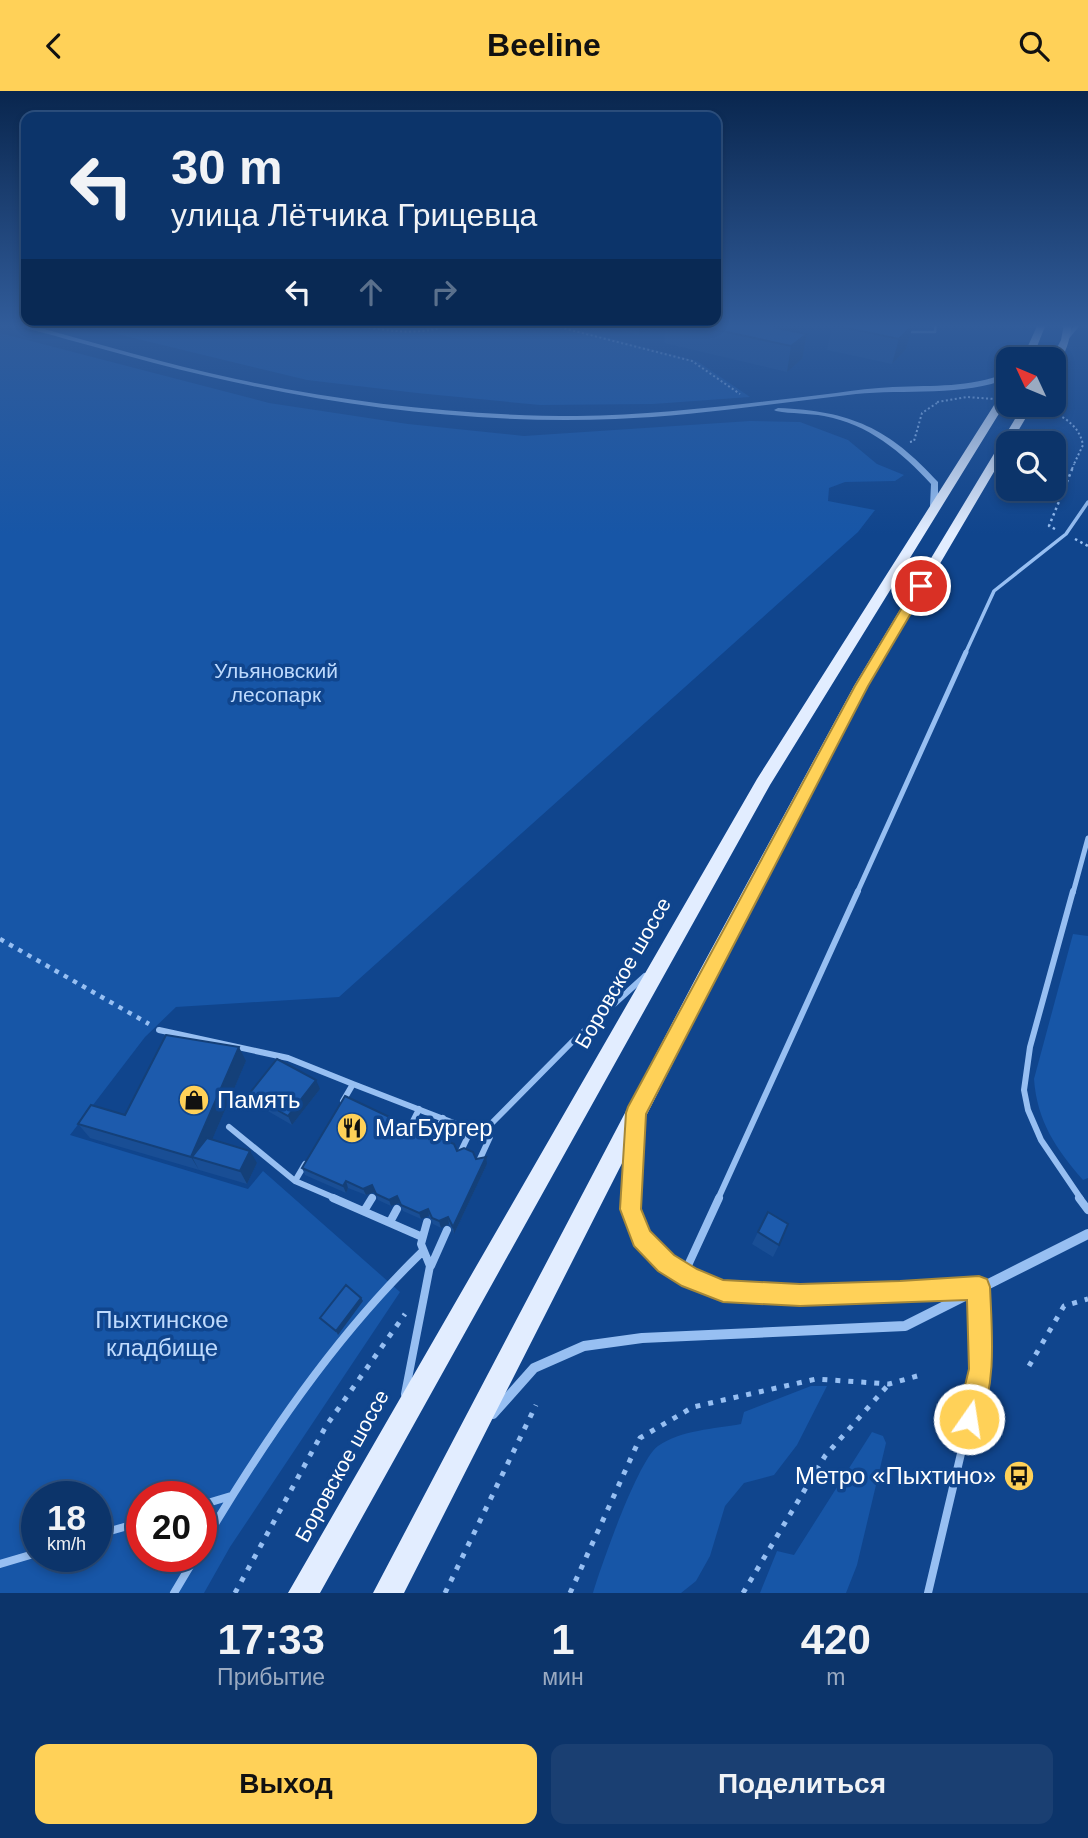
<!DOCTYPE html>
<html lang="ru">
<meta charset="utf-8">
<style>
:root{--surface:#0c346a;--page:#1a3f72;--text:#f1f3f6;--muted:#9aaac1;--line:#2c4f7e;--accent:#ffd158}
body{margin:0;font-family:Helvetica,sans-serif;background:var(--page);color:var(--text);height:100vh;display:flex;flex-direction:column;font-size:26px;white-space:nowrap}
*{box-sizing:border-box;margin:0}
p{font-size:23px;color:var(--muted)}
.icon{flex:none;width:38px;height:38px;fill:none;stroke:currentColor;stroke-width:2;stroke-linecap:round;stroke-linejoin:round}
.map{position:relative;height:1502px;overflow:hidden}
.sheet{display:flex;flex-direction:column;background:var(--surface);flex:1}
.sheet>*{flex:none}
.guide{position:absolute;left:21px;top:21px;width:700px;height:214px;border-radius:14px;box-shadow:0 4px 10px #0003,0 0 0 2px var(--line);background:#0c346a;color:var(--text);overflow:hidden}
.needle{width:46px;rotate:314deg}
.controls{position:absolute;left:996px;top:256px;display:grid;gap:14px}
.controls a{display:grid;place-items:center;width:70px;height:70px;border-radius:14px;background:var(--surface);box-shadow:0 4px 10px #0003,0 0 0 2px var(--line);font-size:35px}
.speed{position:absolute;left:21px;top:1390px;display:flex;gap:14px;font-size:35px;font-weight:700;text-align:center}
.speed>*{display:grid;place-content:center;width:91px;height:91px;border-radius:50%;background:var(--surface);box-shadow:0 4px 10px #0003,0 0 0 2px var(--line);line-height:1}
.speed small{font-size:18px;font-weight:400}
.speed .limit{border:10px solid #d22;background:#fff;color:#111}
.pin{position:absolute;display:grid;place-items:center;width:60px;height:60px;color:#fff;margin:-30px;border:4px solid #fff;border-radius:50%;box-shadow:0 2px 7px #0007}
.me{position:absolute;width:77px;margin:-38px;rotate:13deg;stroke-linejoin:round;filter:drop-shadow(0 0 5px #0008)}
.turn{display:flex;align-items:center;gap:24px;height:147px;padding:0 35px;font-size:32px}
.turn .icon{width:91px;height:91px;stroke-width:2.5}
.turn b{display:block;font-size:49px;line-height:60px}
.lanes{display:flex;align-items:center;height:66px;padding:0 35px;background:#0003;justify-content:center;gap:35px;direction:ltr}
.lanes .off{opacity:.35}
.eta{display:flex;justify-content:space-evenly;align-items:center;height:119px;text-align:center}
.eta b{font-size:42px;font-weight:600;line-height:49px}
.primary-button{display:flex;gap:14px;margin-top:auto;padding:14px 35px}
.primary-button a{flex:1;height:80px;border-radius:14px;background:var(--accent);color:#111;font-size:28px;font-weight:600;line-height:80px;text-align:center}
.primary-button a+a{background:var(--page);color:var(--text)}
header{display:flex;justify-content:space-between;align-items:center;height:91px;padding:0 35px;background:var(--accent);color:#111;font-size:32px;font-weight:600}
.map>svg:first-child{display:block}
.green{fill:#1756a7;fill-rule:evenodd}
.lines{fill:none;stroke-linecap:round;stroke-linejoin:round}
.path-far3{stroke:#97bff2;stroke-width:2;stroke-dasharray:2 2.5;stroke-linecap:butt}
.path-far2{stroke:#97bff2;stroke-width:2.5;stroke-dasharray:2.5 3.5;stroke-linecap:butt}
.path-far1{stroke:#97bff2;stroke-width:4.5;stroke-dasharray:4.5 6;stroke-linecap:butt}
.path{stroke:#97bff2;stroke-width:5;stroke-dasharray:5 8;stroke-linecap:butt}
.service-far4{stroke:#97bff2;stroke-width:2.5}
.service-far3{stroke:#97bff2;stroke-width:3.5}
.service-far2{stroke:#97bff2;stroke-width:5}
.service-far1{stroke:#97bff2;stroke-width:6}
.service{stroke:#97bff2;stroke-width:8}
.minor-far1{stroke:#97bff2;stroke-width:9}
.minor{stroke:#97bff2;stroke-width:10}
.tertiary{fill:#97bff2;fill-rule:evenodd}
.primary{fill:#e2edff;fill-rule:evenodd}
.path-bridge{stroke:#97bff2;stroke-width:2;stroke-dasharray:2 2.5;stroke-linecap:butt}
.wall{fill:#194e95}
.shaded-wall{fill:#144079}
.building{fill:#1d5bad;stroke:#144079;stroke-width:2}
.route{fill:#ffd158;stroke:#a68839;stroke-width:2}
.labels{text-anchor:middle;stroke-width:7;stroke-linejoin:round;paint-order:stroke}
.park-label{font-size:21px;fill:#bedafd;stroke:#10458d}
.street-label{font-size:21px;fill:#fff;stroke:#10458d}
.near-poi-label{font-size:24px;fill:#fff;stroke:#10458d;text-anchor:start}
.near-park-label{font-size:24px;fill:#bedafd;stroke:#10458d}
</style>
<header><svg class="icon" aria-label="back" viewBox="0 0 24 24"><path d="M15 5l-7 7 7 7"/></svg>Beeline<svg class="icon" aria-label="search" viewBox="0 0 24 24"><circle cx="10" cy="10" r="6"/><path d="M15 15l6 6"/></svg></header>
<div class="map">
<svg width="1088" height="1502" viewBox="0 0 1088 1502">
<rect width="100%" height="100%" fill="#10458d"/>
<!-- green -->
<path class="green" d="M76 233H554L697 270 750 306 653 313 540 314 417 302 307 289Z
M0 242 269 312 408 333 524 345 750 330 800 331 848 349 877 373 904 384 895 390 845 391 829 397 828 410 875 419 858 441 339 906 176 916 145 946 70 1044 248 1098 263 1080 400 1201 230 1456 204 1502H0ZM37 1405H96V1465H37ZM142 1405H201V1465H142Z
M1073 843 1088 845V1087L1083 1089C1056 1058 1037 1030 1034 988Z
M811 1295H827L797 1354 774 1384 744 1392 725 1415 710 1465 696 1490 681 1502H593C601 1475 638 1369 658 1355 681 1339 714 1338 741 1333L744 1321Z
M872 1341 883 1345 886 1352 857 1474 846 1502H760L777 1460 794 1464Z"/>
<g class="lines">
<!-- path-far3 -->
<path class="path-far3" d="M342 233C380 238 416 247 453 233
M547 233 692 270 740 303
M910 351 914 350 922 322 937 312
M1072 378 1074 373"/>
<!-- path-far2 -->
<path class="path-far2" d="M1055 438 1049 435 1073 376
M1075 448 1088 455"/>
<!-- path-far1 -->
<path class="path-far1" d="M0 848 149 933"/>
<!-- path -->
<path class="path" d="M1029 1275 1064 1215 1088 1208
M235 1502 326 1335 405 1223
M445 1502 536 1314
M570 1502 640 1347 693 1316 816 1288 889 1293 924 1283
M743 1502 825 1365 889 1293"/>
<!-- service-far4 -->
<path class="service-far4" d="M907 241H935L936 233"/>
<!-- service-far3 -->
<path class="service-far3" d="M965 563 994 500 1066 443 1088 411"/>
<!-- service-far2 -->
<path class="service-far2" d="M857 802 966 561
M1073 802 1088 747"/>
<!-- service-far1 -->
<path class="service-far1" d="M1073 800 1030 956 1024 999 1028 1019 1041 1049 1081 1108
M159 939 288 967 353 993
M343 1010 353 993 490 1046 479 1070
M229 1036 295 1090
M408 1040 419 1018
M481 1043 571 952 645 885
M432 1050 443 1027
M460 1062 471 1039
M305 1073 295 1090 337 1108
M718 1108 858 800"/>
<!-- service -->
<path class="service" d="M333 1107 420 1145
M1079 1107 1088 1119
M364 1120 372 1107
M390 1131 397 1118
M431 1175 447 1139
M684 1183 719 1107
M405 1303 430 1175 421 1153 427 1131
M201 1414 231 1405
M96 1444 142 1431
M201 1456C263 1352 334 1246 422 1161
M0 1473 37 1462
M174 1502 196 1465
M928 1502 981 1278 979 1199"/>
<!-- minor-far1 -->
<path class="minor-far1" d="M630 1108 635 1039"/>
<!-- minor -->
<path class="minor" d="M630 1107C632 1155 679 1189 722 1200 739 1204 757 1202 775 1202 842 1205 908 1201 974 1197
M493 1323 534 1277 584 1255 642 1247 905 1235 1088 1143"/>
<!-- tertiary -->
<path class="tertiary" d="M17 233H26C96 252 165 273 236 288 348 312 463 325 577 325 664 324 750 312 836 302 855 299 874 297 893 296 937 294 966 297 1008 282V287C966 306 903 298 856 303 776 312 696 325 615 328 460 334 304 311 154 272 123 264 93 255 62 247 48 242 30 240 17 233Z
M1075 233H1081L1067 250H1063Z
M778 317C851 320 889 337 938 391V415L934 417 930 415 931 393C902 361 868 333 824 325 808 322 792 323 776 320L774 319Z"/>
<!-- primary -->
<path class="primary" d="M1038 233H1046L1032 268H1022Z
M1064 233H1072C1070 247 1066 267 1054 275L1051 268 1061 249Z
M1008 297V308L770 694 320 1502H288L757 688 1003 300Z
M1024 313H1034L1011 352H1008V357L868 595 713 893 404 1502H373L699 881 854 595Z"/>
<!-- path-bridge -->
<path class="path-bridge" d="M937 311 967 306 1008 309
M1029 313C1052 320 1078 328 1083 354L1074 373"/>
</g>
<!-- wall -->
<path class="wall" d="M599 233H657L639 244 599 235Z
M666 233H800V236L794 240 807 243 802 268 787 281 664 252Z
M832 234H913L906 258 892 273 827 259Z
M246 970 212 1049 257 1072 247 1093 90 1047 78 1033 125 1024Z
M320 998 292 1034 254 1012 249 1003Z
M403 1039 429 1048 487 1073 454 1143 449 1133 441 1137 433 1133 429 1125 421 1128 403 1120 399 1112 391 1115 378 1109 375 1101 366 1104 348 1097 346 1102 305 1084 302 1077Z
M768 1121 779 1154 773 1166 752 1153Z"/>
<!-- shaded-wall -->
<path class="shaded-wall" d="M640 233H657L639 244Z
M776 233H800V236L778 252 772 236Z
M913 234 906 258 892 273 899 248Z
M807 243 802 268 787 281 791 255Z
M239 956 246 970 203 1070 192 1066 199 1079 191 1066Z
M316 989 320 998 292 1034 288 1025Z
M250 1060 257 1072 247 1093 240 1080Z
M486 1066 487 1073 454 1143 453 1136Z
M346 1090 348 1097 346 1102 343 1095Z
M372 1094 375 1101 366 1104 363 1098Z
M397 1105 399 1112 391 1115 389 1109Z
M428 1118 429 1125 421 1128 419 1122Z
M448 1126 449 1133 441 1137 439 1130Z
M361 1207 363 1210 338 1244 336 1240Z"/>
<!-- building -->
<path class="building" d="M690 233H776L772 236 807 243 791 255Z
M833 233H910L913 234 899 248 832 234Z
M166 944 239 956 191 1066 78 1033 91 1014 125 1024Z
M277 968 316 989 288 1025 249 1003Z
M345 1005 400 1031 403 1039 411 1035 425 1041 429 1048 436 1045 454 1053 457 1060 464 1057 473 1061 476 1068 486 1066 453 1136 448 1126 439 1130 432 1127 428 1118 419 1122 401 1114 397 1105 389 1109 376 1103 372 1094 363 1098 346 1090 343 1095 302 1077Z
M207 1047 250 1060 240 1080 192 1066Z
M768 1121 788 1133 779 1154 758 1141Z
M346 1194 361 1207 336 1240 320 1227Z"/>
<!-- sky -->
<linearGradient id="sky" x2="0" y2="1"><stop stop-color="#09264e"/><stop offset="0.53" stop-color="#315c9a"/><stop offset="1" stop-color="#315c9a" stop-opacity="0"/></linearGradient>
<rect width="1088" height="443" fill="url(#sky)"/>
<!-- route -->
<path class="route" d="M921 491 927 495 868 595 646 1023 641 1118 650 1140 674 1164 697 1178 723 1189 800 1193 900 1190 979 1185 987 1188 990 1196C992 1244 997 1292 978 1337L969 1340 960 1337 957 1328 969 1278 967 1209 800 1215 723 1211 682 1195 658 1180 634 1155 620 1118 626 1022 628 1016 855 595 915 495Z"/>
<!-- icons -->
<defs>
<g id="shop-disc" transform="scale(1.575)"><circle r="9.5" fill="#ffd158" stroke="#10458d"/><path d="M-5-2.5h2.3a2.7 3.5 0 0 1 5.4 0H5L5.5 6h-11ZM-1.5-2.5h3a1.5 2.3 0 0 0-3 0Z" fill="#111"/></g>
<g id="restaurant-disc" transform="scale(1.575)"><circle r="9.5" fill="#ffd158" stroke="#10458d"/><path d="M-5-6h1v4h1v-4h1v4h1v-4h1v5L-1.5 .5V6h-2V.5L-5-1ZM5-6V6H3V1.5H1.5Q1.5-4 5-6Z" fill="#111"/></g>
<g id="bus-disc" transform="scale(1.575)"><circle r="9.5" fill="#ffd158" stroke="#10458d"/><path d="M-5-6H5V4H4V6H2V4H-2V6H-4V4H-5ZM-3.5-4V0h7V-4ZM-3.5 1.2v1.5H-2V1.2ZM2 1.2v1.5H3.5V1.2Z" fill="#111"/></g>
</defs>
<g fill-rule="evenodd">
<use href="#shop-disc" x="194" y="1009"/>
<use href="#restaurant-disc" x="352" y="1037"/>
<use href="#bus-disc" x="1019" y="1385"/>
</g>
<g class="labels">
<!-- park labels -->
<g class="park-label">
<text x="276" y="587">Ульяновский<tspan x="276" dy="24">лесопарк</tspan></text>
</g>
<!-- street labels -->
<g class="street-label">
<text transform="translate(623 882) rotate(-60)" y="7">Боровское шоссе</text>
<text transform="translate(342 1375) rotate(-61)" y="7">Боровское шоссе</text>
</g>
<!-- near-poi labels -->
<g class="near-poi-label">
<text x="217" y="1017">Память</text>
<text x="375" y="1045">МагБургер</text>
<text x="996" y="1393" text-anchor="end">Метро «Пыхтино»</text>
</g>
<!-- near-park labels -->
<g class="near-park-label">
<text x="162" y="1237">Пыхтинское<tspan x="162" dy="28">кладбище</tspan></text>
</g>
</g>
</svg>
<div class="controls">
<a><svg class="needle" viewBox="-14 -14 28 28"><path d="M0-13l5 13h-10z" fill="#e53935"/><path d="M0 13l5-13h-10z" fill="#9aaac1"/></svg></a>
<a><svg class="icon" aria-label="search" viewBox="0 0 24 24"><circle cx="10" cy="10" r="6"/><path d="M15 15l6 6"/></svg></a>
</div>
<div class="speed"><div>18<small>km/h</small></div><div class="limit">20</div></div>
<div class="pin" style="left:921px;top:495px;background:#d93025"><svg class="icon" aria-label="arrive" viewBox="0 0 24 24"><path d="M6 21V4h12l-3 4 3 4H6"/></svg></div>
<svg class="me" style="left:969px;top:1328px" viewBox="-20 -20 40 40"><circle r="17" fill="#ffd158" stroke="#fff" stroke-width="3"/><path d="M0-11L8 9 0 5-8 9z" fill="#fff"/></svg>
<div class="guide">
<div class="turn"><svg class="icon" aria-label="left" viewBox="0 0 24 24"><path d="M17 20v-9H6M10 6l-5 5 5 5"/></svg><div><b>30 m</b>улица Лётчика Грицевца</div></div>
<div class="lanes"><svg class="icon" aria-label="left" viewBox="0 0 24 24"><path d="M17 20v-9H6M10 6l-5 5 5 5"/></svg><svg class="icon off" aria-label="ahead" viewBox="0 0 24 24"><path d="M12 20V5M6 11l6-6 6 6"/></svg><svg class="icon off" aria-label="right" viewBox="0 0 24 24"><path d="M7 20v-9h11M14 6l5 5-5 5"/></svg></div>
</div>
</div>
<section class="sheet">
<div class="eta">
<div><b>17:33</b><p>Прибытие</p></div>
<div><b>1</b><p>мин</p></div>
<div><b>420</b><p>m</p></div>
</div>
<div class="primary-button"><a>Выход</a><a>Поделиться</a></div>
</section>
